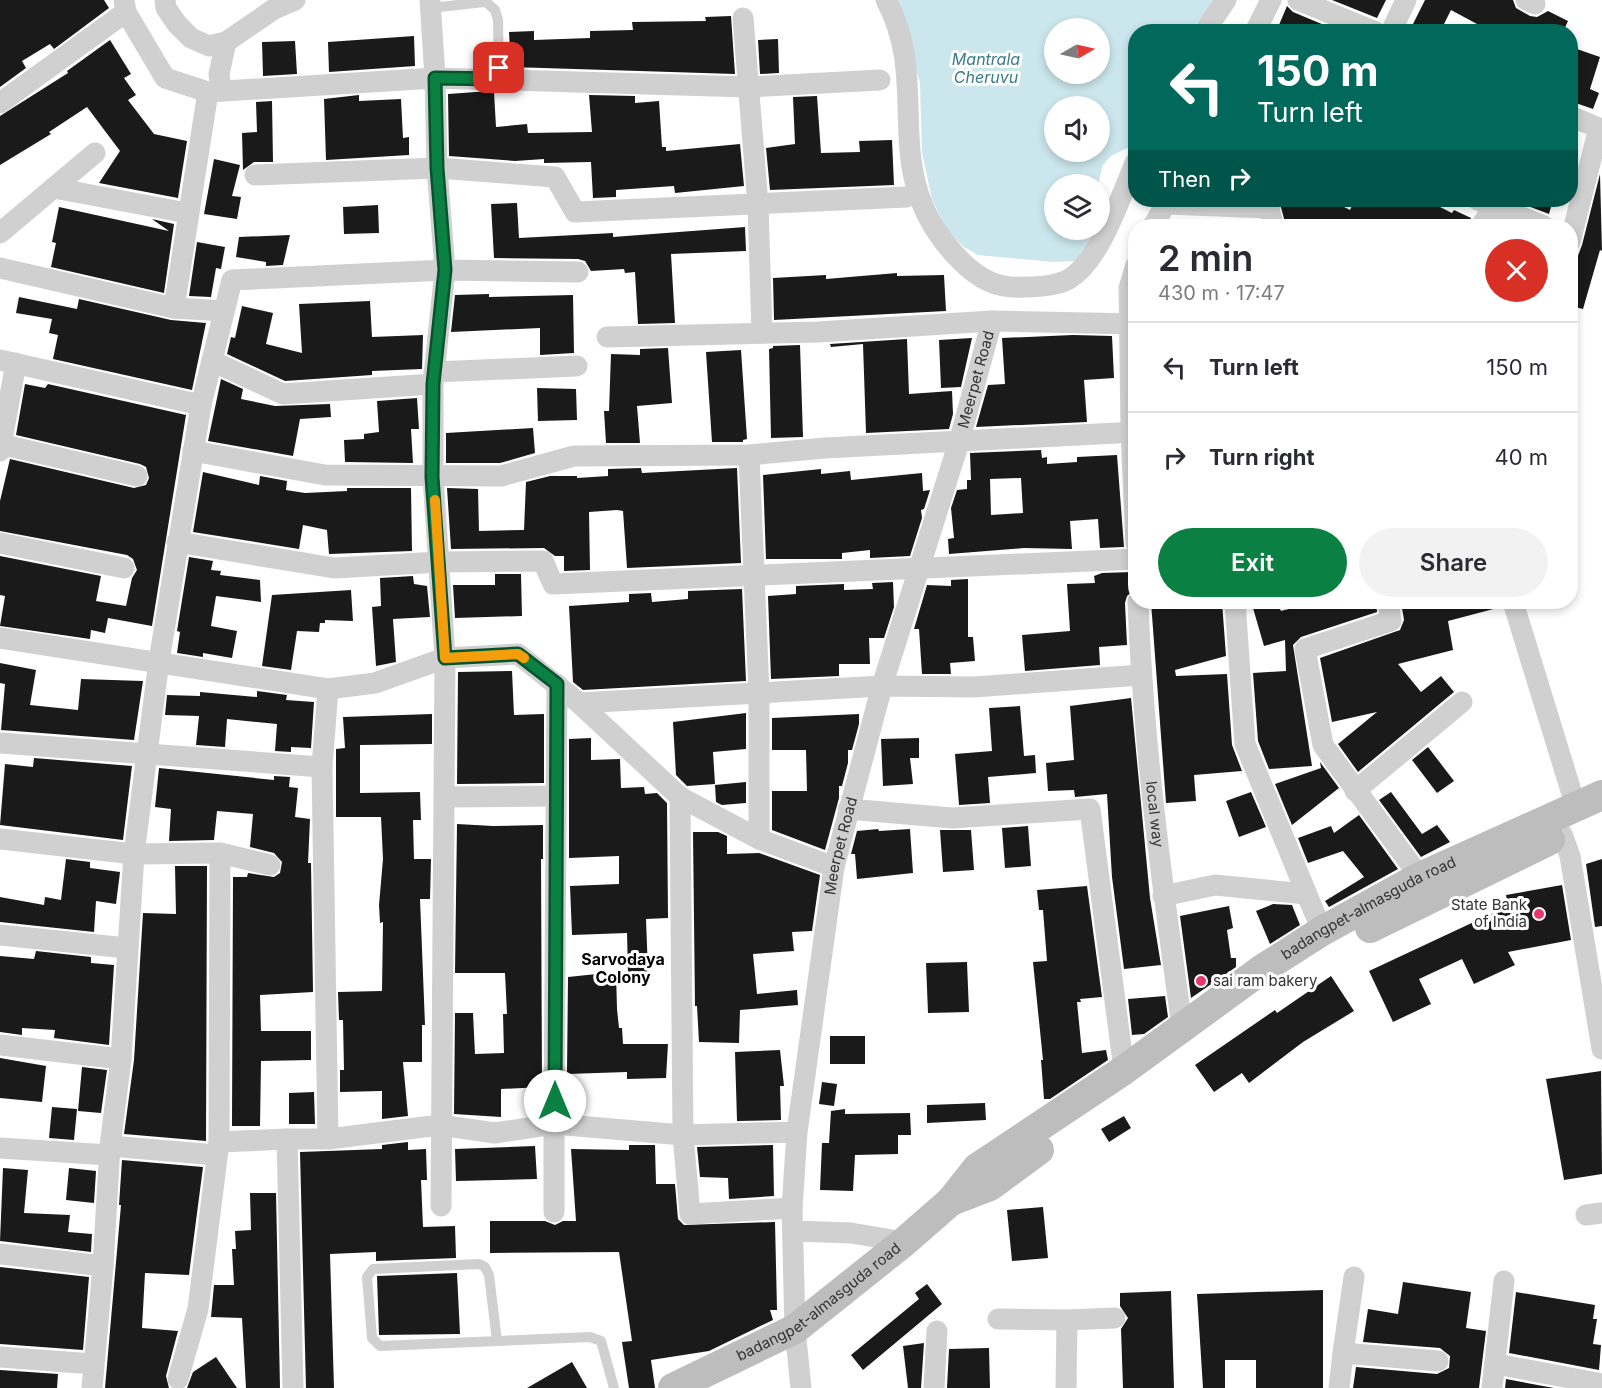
<!DOCTYPE html>
<meta charset="utf-8">
<style>
:root{--surface:#fff;--page:#f2f2f3;--text:#2b2b33;--muted:#7c7c81;--line:#e1e1e2;--accent:#0b8043}
body{margin:0;font-family:Inter,sans-serif;background:var(--page);color:var(--text);height:100vh;display:flex;flex-direction:column;font-size:22px;white-space:nowrap}
*{box-sizing:border-box;margin:0}
p{font-size:20px;color:var(--muted)}
.icon{flex:none;width:33px;height:33px;fill:none;stroke:currentColor;stroke-width:2;stroke-linecap:round;stroke-linejoin:round}
.map{position:relative;flex:1;overflow:hidden}
.panel{position:absolute;left:1128px;top:219px;width:450px;height:390px;display:flex;flex-direction:column;background:var(--surface);border-radius:24px;box-shadow:0 3px 9px #0003}
.panel>*{flex:none}
.top-card{position:absolute;left:1128px;top:24px;width:450px;height:183px;border-radius:24px;box-shadow:0 3px 9px #0003;background:#00695c;color:#fff;overflow:hidden}
.needle{width:39px;rotate:81deg}
.buttons{position:absolute;left:1044px;top:18px;display:grid;gap:12px}
.buttons a{display:grid;place-items:center;width:66px;height:66px;border-radius:50%;background:var(--surface);box-shadow:0 3px 9px #0003;font-size:30px}
.pin{position:absolute;display:grid;place-items:center;width:51px;height:51px;color:#fff;margin:-26px;border-radius:12px;box-shadow:0 3px 9px #0006}
.me{position:absolute;width:66px;margin:-33px;rotate:0deg;stroke-linejoin:round;filter:drop-shadow(0 0 4px #0008)}
.turn{display:flex;align-items:center;gap:21px;height:126px;padding:0 30px;font-size:27px}
.turn .icon{width:78px;height:78px;stroke-width:2.5}
.turn b{display:block;font-size:42px;line-height:51px}
.then{display:flex;align-items:center;height:57px;padding:0 30px;background:#0003;gap:12px;font-size:22px}
.round{display:grid;place-items:center;flex:none;width:63px;height:63px;border-radius:32px;background:var(--page)}
.head{display:flex;align-items:center;justify-content:space-between;height:102px;padding:0 30px}
h1{font-size:36px;font-weight:600;line-height:45px}
.action{display:flex;gap:12px;margin-top:auto;padding:12px 30px}
.action a{flex:1;height:69px;border-radius:36px;background:var(--accent);color:#fff;font-size:24px;font-weight:600;line-height:69px;text-align:center}
.action a+a{background:var(--page);color:var(--text)}
ul{padding:0;list-style:none}
li{display:flex;align-items:center;gap:18px;height:90px;padding:0 30px;border-top:2px solid var(--line)}
li div{flex:1}
li b{display:block;font-size:22px}
li em{font-style:normal}
.map>svg:first-child{display:block}
.water{fill:#cbe6ec;fill-rule:evenodd}
.building{fill:#1a1a1a;fill-rule:evenodd}
.lines{fill:none;stroke-linecap:round;stroke-linejoin:round}
.lane{stroke:#d0d0d0;stroke-width:10}
.street{stroke:#d0d0d0;stroke-width:21}
.secondary{stroke:#bdbdbd;stroke-width:30}
.route-casing{stroke:#07532c;stroke-width:15}
.route{stroke:#0b8043;stroke-width:10}
.slow{stroke:#f59e0b;stroke-width:10}
.poi-dot{fill:#e6386a;stroke:#fff;stroke-width:2}
.labels{text-anchor:middle;stroke-width:6;stroke-linejoin:round;paint-order:stroke}
.street-label{font-size:15px;fill:#333;stroke:#fff}
.poi-label{font-size:15px;fill:#333;stroke:#fff;text-anchor:end}
.water-label{font-size:16px;font-style:italic;fill:#3a7b8a;stroke:#fff}
.neighbourhood-label{font-size:16px;font-weight:bold;fill:#000;stroke:#fff}
</style>
<div class="map">
<svg width="1602" height="1388" viewBox="0 0 1602 1388">
<rect width="100%" height="100%" fill="#fff"/>
<!-- water -->
<path class="water" d="M893 0H1224C1214 12 1197 18 1191 31L1136 32 1135 144 1111 156 1103 165 1098 184H1054V230H1100V209L1104 215V222L1090 252 1075 261 1053 262 978 255 964 247 947 231 932 199 922 153 920 83 902 21ZM1054 28H1100V74H1054ZM1054 106H1100V152H1054Z"/>
<!-- building -->
<path class="building" d="M0 0H104L109 8 54 49 50 44 22 61 26 68 0 87Z
M1332 0H1386L1377 18Z
M1425 0H1513L1516 8 1530 16 1537 17 1548 11 1568 21 1563 32H1473L1477 24 1451 10 1440 32H1409Z
M1287 6 1293 12 1341 32H1276Z
M731 16 735 74 511 67 509 32 534 31V40L590 38V31L633 30 632 22 706 21 705 17Z
M414 36 415 66 329 72 328 42Z
M778 39 779 73 760 74 758 40Z
M110 40 131 74 124 78 136 95 128 100 154 134 187 141 178 198 99 183 120 151 87 107 49 132 51 134 0 165V116L68 73 67 71Z
M295 41 297 74 263 76 262 42Z
M1574 48 1600 57 1590 89 1599 93 1593 109 1570 101V59Z
M476 92H494L496 127 527 124 528 133 592 132 589 95 635 96V103L659 101 662 147H666V151L740 144 744 186 675 193 674 186 616 190V197L593 198 591 162 544 163V159L515 161 449 156 448 94Z
M359 95V101L401 99 403 138 409 137V155L326 160 324 99Z
M817 96 821 153 860 152 859 141 892 140 894 185 770 190 766 148 795 144 793 97Z
M272 101 273 162H254L243 170 242 133 257 132 256 102Z
M214 159 240 165 232 196 241 197 237 219 204 214Z
M1600 174 1602 251 1600 250 1583 309 1570 306V277L1582 245Z
M1279 200H1330L1350 210 1355 200H1409L1423 207 1426 200 1452 213 1454 210 1471 218 1468 226H1286Z
M1512 200H1553L1549 214Z
M517 203 519 238 613 233V237L745 227 746 251 671 254 675 323 638 324 635 272 625 273 624 269 591 271 585 261 578 259 494 258 491 204Z
M378 205 379 233 344 234 343 207Z
M59 207 169 231 152 219 174 224 164 293 51 267 56 243 52 242Z
M1226 219 1259 220 1261 226H1228Z
M290 235 283 265 266 266V262L236 257 239 237Z
M197 242 225 247 221 269 216 268 211 297 189 296Z
M897 273V276L944 275 946 311 774 320 773 278 826 275V279Z
M489 294V297L573 295 574 353 540 355V328L451 332 455 295Z
M19 297 77 309 79 299 171 320 206 323 192 390 53 359 58 335 49 333 52 319 16 313Z
M370 301 372 337 423 335 422 369 372 371V375L285 381 227 354 231 337 235 338 242 306 273 313 266 344 302 353 299 304Z
M1073 335 1112 336 1114 378 1084 380 1087 422 976 427 988 385 1005 384 1002 338Z
M972 338 961 387 941 388 939 340Z
M907 339 909 394 952 391 953 414 949 429 866 433 863 344 831 347 830 344Z
M800 345 803 437 771 438 769 349 773 348V346Z
M668 348 672 403 637 406 640 443H606L604 411H609L611 354 640 355V349Z
M741 350 747 439 743 440V442H712L706 352Z
M221 379 243 389 241 399 275 406 330 404 331 417 300 419 293 456 208 441Z
M25 384 45 388 48 384 186 415 152 626 108 618 105 633 91 630 90 639 0 626 5 596 0 595V556L101 576 96 601 126 606 132 578 137 570 133 559 127 555 0 531V501L10 459 134 488 146 485 149 478 146 467 140 464 16 435Z
M537 388 576 389 577 420 538 421Z
M417 398 419 429H411L413 463 345 462 344 440 364 439V434L379 432 377 401Z
M533 428 535 453 500 463H446V433Z
M1041 450 1042 458 1047 457V464L1077 462V457L1117 455 1124 547 1100 548 1098 519 1070 521 1072 549 1024 548 949 554 948 539 954 538 951 508 957 490 967 489V480H971L970 453ZM1021 478 1023 513 991 515 990 479Z
M641 468 642 473 737 468 741 563 627 568 623 511 617 510 589 512 590 570 564 571V556H555L544 548 451 549 447 488 478 489 479 531 524 530 526 482 550 476H577V478L608 476V469Z
M821 469V474L850 471 851 480 922 473 923 491 930 490 924 509 921 510 922 518 910 556 870 558V550L842 553V559H766L763 475Z
M203 472 259 485 260 476 287 481 286 490 305 493 347 491V488H411L412 551 329 554 327 530 303 525 299 549 193 532Z
M189 557 213 561 211 570 221 571 220 575 260 580 261 602 216 596 211 626 237 631 232 658 203 653V657L177 653 180 632 177 631Z
M1133 572 1134 590 1127 596 1125 603 1127 645 1099 647 1100 665 1025 671 1022 635 1070 631 1067 584 1095 583 1094 576 1102 573Z
M495 574H521L522 616 455 618 453 585H495Z
M413 576 414 584 427 586 430 617 393 619 396 662 376 666 372 607 381 606 380 578Z
M968 579V637H973L975 661 950 663 951 674H922L919 629H914L927 585 951 586V580Z
M893 582 894 607 884 638H869L870 664H839V676L771 679 768 596 796 594V586L844 584V590L873 589 872 583Z
M742 589 746 681 583 690 573 682 569 606 629 602V594L651 593 652 602 688 599V591Z
M351 590 353 621 325 620V623H320L319 632 297 631 291 670 262 666 272 595Z
M1151 602H1222L1226 656 1175 670 1176 676 1227 674 1232 745 1242 771 1194 775 1196 801 1166 803Z
M1276 602 1281 611 1316 602H1376L1377 612 1301 637 1293 645 1312 766 1269 769 1258 741 1253 673 1286 671 1285 640 1264 646 1253 608Z
M1401 602H1501V607L1448 621 1453 650 1398 664 1421 692 1441 676 1454 692 1358 772 1338 744 1377 712 1332 722 1320 658 1400 630 1404 620Z
M0 663 36 670 30 705 78 710 81 679 143 681 134 740 1 730 5 684 0 683Z
M512 671 514 715 544 714V783L457 784 458 672Z
M257 691 287 695 286 700 314 702 311 748 291 747V752L275 751 277 724 227 719 225 747 196 745 199 716 165 715 167 695 200 696V692L257 697Z
M1131 698 1150 898 1161 965 1124 969 1112 877 1107 794 1075 797 1074 790 1048 791 1046 763 1074 760 1070 706Z
M1020 706 1024 756 1035 755 1036 773 988 777 990 803 959 805 955 754 992 751 989 708Z
M746 713V749L713 752 715 784 687 786 676 775 673 722Z
M432 714V744L360 745V793L420 792 421 820H413L414 859H431L430 899H420L425 1025H422V1062H403L408 1116 382 1119V1091L340 1092V1070H344L343 1020H339L338 992 382 991 383 922 380 923 379 905 383 859 381 817H336V749L345 748 343 717Z
M859 714V724L852 750H848V763L842 786H839V798L825 850 772 830V791H807L806 750H772V718Z
M591 738V760L620 759 621 788 644 787 645 794 657 793 667 803 668 918 646 919 648 972 628 973 627 933 572 935 570 886 619 884V856L569 858V739Z
M919 738V758H910L913 784 883 786 881 739Z
M1428 747 1454 781 1437 793 1412 760Z
M34 758 132 766 123 840 0 825 5 764 33 767Z
M1320 762 1339 788 1292 825 1275 784 1321 768Z
M159 768 274 780V776L290 777 289 787 298 788 295 817 310 819 308 863H311L313 992 260 995 261 1031H311V1060L261 1061 260 1126H232L233 877H247L248 873 274 877 280 873 282 862 274 853 250 847 253 814 217 811 214 840 169 841 171 809 155 807Z
M746 782V803L722 805 716 802 715 785Z
M1251 792 1266 827 1239 837 1226 801Z
M1391 792 1422 834 1437 825 1450 842 1421 857 1379 800Z
M1359 815 1398 869 1329 907 1325 901 1364 877 1343 851 1308 863 1298 838 1331 826 1334 833Z
M457 824 493 826 543 825V859H541L542 1087 501 1089V1117L454 1114 455 1013H473L475 1054 504 1053 503 1014H507L505 973H455Z
M1028 826 1031 866 1005 868 1002 828Z
M878 829 879 831 910 829 913 873 857 879 855 854H851L857 831Z
M940 830H971L974 870 943 872Z
M693 832H718L727 836V854L759 853 820 875 812 931 792 932 794 951 753 954 757 994 797 990 798 1005 740 1010 739 1043 699 1042 697 1006H695Z
M66 859 90 862V868L120 872 116 904 96 901 94 932 0 922V897L44 905 45 897 61 900Z
M1602 859V926L1595 927 1586 864Z
M175 866H207L206 1141 124 1134 134 1060 143 913 176 914Z
M1562 885 1571 940 1508 952 1515 965 1474 984 1462 959 1419 979 1431 1004 1393 1022 1369 971 1508 906 1506 895Z
M1087 886 1102 997 1080 999 1081 1002H1077L1082 1053 1106 1050 1108 1060 1050 1099H1044L1041 1060H1043L1033 962 1047 961 1043 910H1039L1037 890Z
M1273 904 1292 905 1300 925 1270 944 1256 911Z
M1229 906 1233 928 1227 930 1231 958H1236V967L1191 998 1180 916Z
M36 951 91 957V963L114 965 109 1045 54 1038 55 1030 22 1028V1035L0 1032V956L34 959Z
M967 962 969 1012 928 1013 926 963Z
M616 972 617 1009 619 1028H622L623 1044H668L666 1078 627 1079V1072L567 1074 568 977Z
M1331 976 1354 1011 1303 1042 1249 1083 1242 1073 1214 1092 1195 1065 1275 1010 1277 1013Z
M1165 996 1168 1017 1144 1034 1132 1035 1128 999Z
M830 1036H865V1064H830Z
M780 1050 784 1086H780L781 1120 737 1121 735 1052Z
M0 1058 46 1066 42 1102 0 1098Z
M82 1067 107 1070 101 1113 78 1111Z
M1601 1071 1602 1174 1564 1180 1546 1079Z
M822 1082 837 1084 834 1106 819 1104Z
M314 1092 315 1124H289V1093Z
M985 1103 986 1120 927 1123V1105Z
M52 1107 77 1109 74 1140 49 1138Z
M845 1109V1114L910 1113 911 1135H898V1154L855 1155 853 1191 820 1190 822 1143H829L831 1111Z
M1124 1116 1131 1128 1109 1142 1101 1129Z
M408 1142V1150L426 1149 427 1180H421L423 1227 455 1226 456 1258 376 1261V1252L330 1254 334 1388H306L300 1152 382 1149V1145Z
M629 1145H655L656 1184H675L678 1219 684 1225 775 1222 777 1310H770L773 1320 709 1351 651 1360 655 1388H629L622 1342 632 1341 619 1252 490 1253V1221H545L555 1225 563 1221H576L571 1149 629 1150Z
M773 1145 774 1196 729 1199 728 1178 700 1177 697 1147Z
M535 1146 537 1179 456 1181 455 1149Z
M122 1160 203 1167 189 1275 145 1273 142 1328 178 1331 166 1376 169 1388H105L121 1205H119Z
M3 1168 28 1170 24 1213 70 1215 68 1232 92 1234 91 1252 0 1241Z
M69 1168 96 1171 94 1203 66 1200Z
M250 1193H276L280 1388H246L242 1318 211 1317 214 1285H234L232 1249H236L235 1231 251 1230Z
M1043 1207 1048 1258 1012 1261 1007 1210Z
M0 1267 89 1277 83 1350 0 1344Z
M457 1273 460 1334 379 1335 377 1276Z
M1403 1282 1471 1292 1466 1328 1486 1331 1479 1388H1353L1356 1367 1437 1374 1449 1368 1450 1356 1440 1348 1363 1342 1368 1309 1398 1314Z
M927 1284 942 1304 863 1370 851 1355 919 1299 915 1293Z
M1323 1290V1388H1256V1360H1225V1388H1203L1197 1294Z
M1171 1291 1174 1388H1123L1121 1329 1128 1318 1120 1306V1293Z
M1516 1292 1595 1305 1593 1319H1597L1593 1344 1601 1345 1599 1370 1509 1353Z
M924 1343 921 1388H908L903 1346Z
M989 1348 990 1388H947L949 1349Z
M216 1357 237 1388H187L193 1372Z
M572 1362 587 1388H527Z
M0 1370 58 1374 57 1388H0Z
M1506 1379 1554 1388H1505Z"/>
<g class="lines">
<!-- lane -->
<path class="lane" d="M484 0 495 10 498 20 499 79
M431 8 484 2
M497 1341 489 1275 485 1267 479 1264 373 1269 367 1277 372 1338 380 1346 590 1337 601 1341 614 1388"/>
<!-- street -->
<g class="street">
<path d="M165 0 166 8 177 24 191 38 209 46 226 42 274 9 295 0"/>
<path d="M886 0C934 89 874 173 960 260 979 279 997 289 1024 287 1038 287 1057 286 1069 279 1101 260 1121 194 1136 161"/>
<path d="M1298 0 1376 32"/>
<path d="M1526 0 1535 4"/>
<path d="M743 18 758 205 762 333"/>
<path d="M1204 32 1226 0"/>
<path d="M1255 32 1271 0"/>
<path d="M1391 32 1406 0"/>
<path d="M221 91 219 74 226 42"/>
<path d="M208 92 435 78 430 0"/>
<path d="M0 103 126 12"/>
<path d="M1570 116 1599 128 1570 242"/>
<path d="M255 175 437 168 555 177 575 212 907 197"/>
<path d="M54 188 187 213"/>
<path d="M1266 200 1274 226"/>
<path d="M1478 200 1544 226"/>
<path d="M1165 204 1269 208"/>
<path d="M1153 226 1168 200"/>
<path d="M1481 226 1493 207"/>
<path d="M0 233 95 153"/>
<path d="M1136 265 1129 288 1131 432 1136 543"/>
<path d="M0 268 174 308 208 92 165 78 126 12 124 0"/>
<path d="M174 308 224 311"/>
<path d="M607 337 818 332 992 321 1136 324"/>
<path d="M0 360 201 405 232 280 445 270 437 168 435 78 748 87 880 80"/>
<path d="M212 361 283 394 433 384"/>
<path d="M434 372 577 366"/>
<path d="M0 444 137 476"/>
<path d="M0 451 16 363"/>
<path d="M193 451 325 475 501 476 574 456 749 455 825 448 1136 432"/>
<path d="M749 455 759 693V839"/>
<path d="M177 542 334 568 440 562 543 561 553 584 1136 559"/>
<path d="M0 543 124 568"/>
<path id="s1" d="M1138 602C1143 744 1162 884 1182 1026"/>
<path d="M1235 602 1245 744 1322 931"/>
<path d="M1388 602 1391 621 1305 649 1323 745 1420 877"/>
<path d="M1513 602 1576 807"/>
<path d="M0 638 328 689"/>
<path d="M557 684 554 1124 683 1135 797 1132"/>
<path d="M579 703 882 686 974 687 1141 675"/>
<path d="M0 743 322 767"/>
<path d="M1355 791 1462 702"/>
<path d="M444 797 556 796"/>
<path d="M848 809 952 818 1090 809 1124 1070"/>
<path d="M1562 834 1570 856 1602 1049"/>
<path d="M0 839 134 854 220 853 270 865"/>
<path d="M1163 896 1215 885 1306 894"/>
<path d="M0 935 127 948"/>
<path d="M0 1045 121 1059 134 854 159 661 201 405"/>
<path d="M328 1139 440 1125 495 1133 554 1124V1212"/>
<path d="M219 1142 287 1139"/>
<path d="M110 1146 216 1155"/>
<path d="M0 1148 109 1155"/>
<path d="M441 1206 445 658 518 654 579 703 680 797"/>
<path d="M792 1208 690 1214 683 1135 680 797 759 839 834 867"/>
<path d="M1586 1215 1602 1213"/>
<path d="M793 1231 851 1233 904 1242"/>
<path d="M0 1254 103 1266"/>
<path d="M998 1319 1067 1320"/>
<path d="M1343 1353 1354 1277"/>
<path d="M0 1357 93 1364"/>
<path d="M1496 1364 1602 1384"/>
<path d="M178 1379 198 1309 219 1142 220 853"/>
<path d="M92 1388 103 1266 110 1146 121 1059"/>
<path d="M293 1388 287 1139H328L322 767 328 689 375 683 445 658 433 477V384L445 270 578 272"/>
<path id="s2" d="M801 1388 795 1329 792 1208 797 1132 834 867 882 686 959 442 992 321"/>
<path d="M934 1388 937 1331"/>
<path d="M1066 1388 1067 1320 1115 1318"/>
<path d="M1339 1388 1343 1353 1438 1361"/>
<path d="M1492 1388 1504 1281"/>
</g>
<!-- secondary -->
<g class="secondary">
<path d="M1370 928 1550 840"/>
<path d="M951 1201 990 1186 1039 1150"/>
<path id="s3" d="M673 1388 795 1329 904 1242 951 1201 977 1168 1124 1070 1261 970 1322 931 1420 877 1602 795"/>
</g>
</g>
<g class="lines">
<!-- route casing -->
<g class="route-casing">
<path id="route" d="M499 68V79L435 78 437 168 445 270 433 384 432 477 445 658 518 654 557 684 555 1101"/>
</g>
<!-- route -->
<use href="#route" class="route"/>
<!-- slow -->
<path class="slow" d="M435 500 445 658 518 654 524 658"/>
</g>
<!-- markers -->
<g class="poi-dot">
<circle cx="1539" cy="914" r="6"/>
<circle cx="1201" cy="981" r="6"/>
</g>
<g class="labels">
<!-- street labels -->
<g class="street-label">
<text dy="5" stroke="none"><textPath href="#s2" startOffset="1032">Meerpet Road</textPath></text>
<text dy="5" stroke="none"><textPath href="#s1" startOffset="213">local way</textPath></text>
<text dy="5" stroke="none"><textPath href="#s2" startOffset="546">Meerpet Road</textPath></text>
<text dy="5" stroke="none"><textPath href="#s3" startOffset="850">badangpet-almasguda road</textPath></text>
<text dy="5" stroke="none"><textPath href="#s3" startOffset="170">badangpet-almasguda road</textPath></text>
</g>
<!-- poi labels -->
<g class="poi-label">
<text x="1527" y="910">State Bank<tspan x="1527" dy="17">of India</tspan></text>
<text x="1213" y="986" text-anchor="start">sai ram bakery</text>
</g>
<!-- water labels -->
<g class="water-label">
<text x="986" y="65">Mantrala<tspan x="986" dy="18">Cheruvu</tspan></text>
</g>
<!-- neighbourhood labels -->
<g class="neighbourhood-label">
<text x="623" y="965">Sarvodaya<tspan x="623" dy="18">Colony</tspan></text>
</g>
</g>
</svg>
<div class="buttons">
<a><svg class="needle" viewBox="-14 -14 28 28"><path d="M0-13l5 13h-10z" fill="#e53935"/><path d="M0 13l5-13h-10z" fill="#7c7c81"/></svg></a>
<a><svg class="icon" aria-label="sound" viewBox="0 0 24 24"><path d="M4 9h4l5-4v14l-5-4H4zM17 9q2 3 0 6"/></svg></a>
<a><svg class="icon" aria-label="layers" viewBox="0 0 24 24"><path d="M12 4l9 5-9 5-9-5zM3 14l9 5 9-5"/></svg></a>
</div>
<div class="pin" style="left:499px;top:68px;background:#d93025"><svg class="icon" aria-label="arrive" viewBox="0 0 24 24"><path d="M6 21V4h12l-3 4 3 4H6"/></svg></div>
<svg class="me" style="left:555px;top:1101px" viewBox="-20 -20 40 40"><circle r="19" fill="#fff"/><path d="M0-13L10 11 0 6-10 11z" fill="#0b8043"/></svg>
<div class="top-card">
<div class="turn"><svg class="icon" aria-label="left" viewBox="0 0 24 24"><path d="M17 20v-9H6M10 6l-5 5 5 5"/></svg><div><b>150 m</b>Turn left</div></div>
<div class="then">Then<svg class="icon" aria-label="right" viewBox="0 0 24 24"><path d="M7 20v-9h11M14 6l5 5-5 5"/></svg></div>
</div>
<section class="panel">
<div class="head"><div><h1>2 min</h1><p>430 m · 17:47</p></div><a class="round" style="background:#d93025;color:#fff"><svg class="icon" aria-label="close" viewBox="0 0 24 24"><path d="M6 6l12 12M18 6L6 18"/></svg></a></div>
<ul>
<li><svg class="icon" aria-label="left" viewBox="0 0 24 24"><path d="M17 20v-9H6M10 6l-5 5 5 5"/></svg><div><b>Turn left</b></div><em>150 m</em></li>
<li><svg class="icon" aria-label="right" viewBox="0 0 24 24"><path d="M7 20v-9h11M14 6l5 5-5 5"/></svg><div><b>Turn right</b></div><em>40 m</em></li>
</ul>
<div class="action"><a>Exit</a><a>Share</a></div>
</section>
</div>
